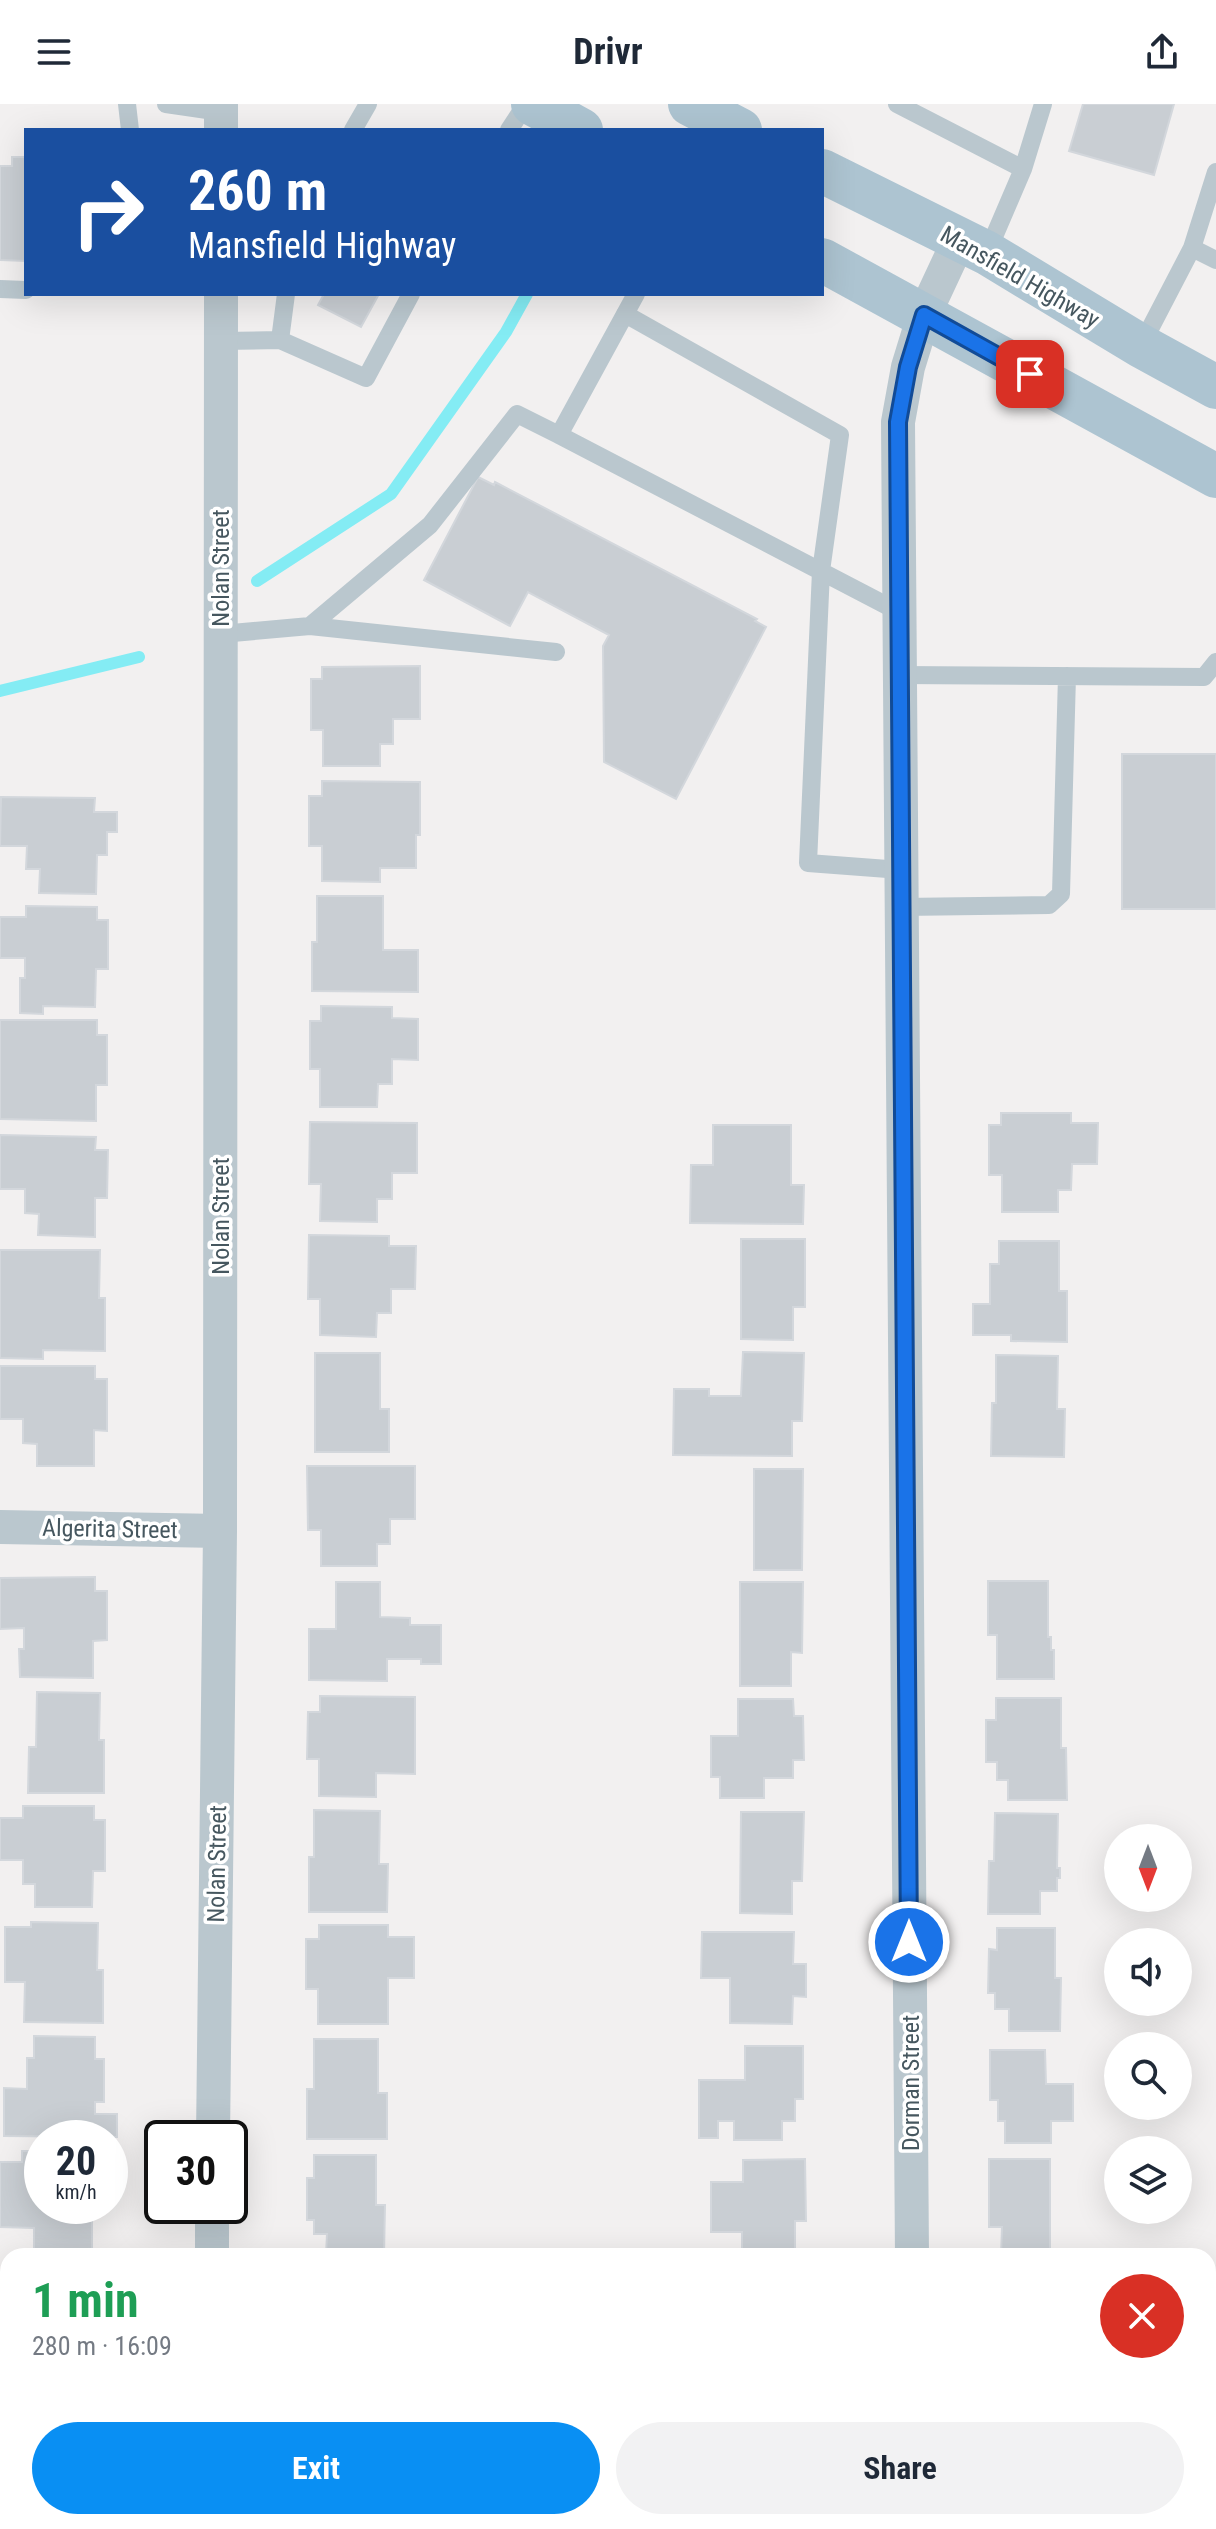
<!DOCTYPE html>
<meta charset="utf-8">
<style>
:root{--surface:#fff;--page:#f2f2f3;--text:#1f2937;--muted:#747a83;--accent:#098ff3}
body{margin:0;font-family:"Roboto Condensed",sans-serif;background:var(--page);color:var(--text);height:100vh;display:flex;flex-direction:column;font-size:30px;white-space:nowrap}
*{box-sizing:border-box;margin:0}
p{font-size:26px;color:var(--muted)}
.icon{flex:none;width:44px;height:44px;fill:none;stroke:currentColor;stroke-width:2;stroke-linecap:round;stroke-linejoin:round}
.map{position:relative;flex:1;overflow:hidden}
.details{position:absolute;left:0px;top:2144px;width:1216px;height:282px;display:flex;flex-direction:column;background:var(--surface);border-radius:24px 24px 0 0;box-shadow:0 8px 32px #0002}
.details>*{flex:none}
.top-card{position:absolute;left:24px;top:24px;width:800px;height:168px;border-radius:0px;box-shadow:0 8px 32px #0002;background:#1a4fa0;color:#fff;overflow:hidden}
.needle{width:52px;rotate:180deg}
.fabs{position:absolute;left:1104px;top:1720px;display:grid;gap:16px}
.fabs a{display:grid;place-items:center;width:88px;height:88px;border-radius:50%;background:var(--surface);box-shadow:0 8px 32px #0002;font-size:40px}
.speed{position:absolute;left:24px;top:2016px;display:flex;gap:16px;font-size:40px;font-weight:700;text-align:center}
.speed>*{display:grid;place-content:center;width:104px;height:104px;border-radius:50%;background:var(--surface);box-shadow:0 8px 32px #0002;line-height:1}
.speed small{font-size:20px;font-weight:400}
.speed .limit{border:4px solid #111;border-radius:12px;background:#fff;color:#111}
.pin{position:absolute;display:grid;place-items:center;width:68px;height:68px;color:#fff;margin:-34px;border-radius:16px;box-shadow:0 4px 12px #0006}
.me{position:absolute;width:88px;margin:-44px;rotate:0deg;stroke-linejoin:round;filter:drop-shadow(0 0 6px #0008)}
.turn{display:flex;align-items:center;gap:28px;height:168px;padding:0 32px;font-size:36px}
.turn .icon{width:104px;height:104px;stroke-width:2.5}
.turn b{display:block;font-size:56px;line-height:68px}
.round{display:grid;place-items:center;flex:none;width:84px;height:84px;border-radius:42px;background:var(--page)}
.headline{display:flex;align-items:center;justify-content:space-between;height:136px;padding:0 32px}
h1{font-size:48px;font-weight:700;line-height:60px;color:#1e9e55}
.primary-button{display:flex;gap:16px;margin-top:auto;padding:16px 32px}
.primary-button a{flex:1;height:92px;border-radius:48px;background:var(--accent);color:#fff;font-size:32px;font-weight:700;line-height:92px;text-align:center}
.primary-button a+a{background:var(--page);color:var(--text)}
header{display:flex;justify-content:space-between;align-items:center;height:104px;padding:0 32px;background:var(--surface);font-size:36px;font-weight:700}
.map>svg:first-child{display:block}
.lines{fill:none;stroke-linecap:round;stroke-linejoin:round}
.stream{stroke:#84ecf4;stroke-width:12}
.building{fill:#c9ced3;stroke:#d3d7dc;stroke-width:2}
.service{stroke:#bac7ce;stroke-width:18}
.minor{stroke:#bac7ce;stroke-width:34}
.primary{stroke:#adc4d1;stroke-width:44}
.route-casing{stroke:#114b97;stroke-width:20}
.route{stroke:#1a73e8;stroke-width:14}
.labels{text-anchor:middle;stroke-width:7;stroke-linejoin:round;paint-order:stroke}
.street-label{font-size:24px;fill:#46575f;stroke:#fff}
</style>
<header><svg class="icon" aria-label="menu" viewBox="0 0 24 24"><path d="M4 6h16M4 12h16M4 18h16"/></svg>Drivr<svg class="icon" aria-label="share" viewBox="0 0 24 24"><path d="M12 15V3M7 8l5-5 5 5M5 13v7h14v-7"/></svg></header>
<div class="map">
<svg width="1216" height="2425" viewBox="0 0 1216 2425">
<rect width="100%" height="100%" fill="#f2f0f0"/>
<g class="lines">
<!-- stream -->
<path class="stream" d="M257 477 391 390 506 228 527 190
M0 587 139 553"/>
</g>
<!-- building -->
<path class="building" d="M1083 0H1174L1154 71 1069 47Z
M12 53H26V157L0 156V62H12Z
M324 190H379L361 223 318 201Z
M478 373 494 381 495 378 757 515 755 517 766 523 676 695 604 658 603 542 609 531 528 488 510 522 424 476Z
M420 562V615H393V640H380V662H323V626H311V575H322V563Z
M1122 650H1216V805H1122Z
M322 677 420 678V731H416V764H380V778L322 777V742H309V692H322Z
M1 693 95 694 94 708H117V728H107V751H97L96 790 39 789 40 765H26L27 742H0Z
M317 792H383V846H418V888L312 887V838H317Z
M26 802 97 803V816H108V865H96L95 903 43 902V910L20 909V874H25V854H0V813H26Z
M321 902 392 903V914L418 915V956L392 955V980H378L377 1003H320V965H310V917H321Z
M0 916H97V931H107V981H96V1017L0 1015Z
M1001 1009H1071V1019H1098L1097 1060H1072L1071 1086H1058V1108H1002V1071H989V1021H1001Z
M310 1018 417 1019V1069H392V1095H377V1118L320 1117 321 1080H309Z
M713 1021H791V1081H804L803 1120 690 1119 691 1061H713Z
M0 1031 96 1033 95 1046H108L107 1094H95V1133L38 1131 39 1110 25 1109V1085H0Z
M309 1131 389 1132V1142H416L415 1185H391V1209H377L376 1233 320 1231V1195H308Z
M741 1135H805V1203H793V1236L741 1235Z
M999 1137H1059V1187H1067V1238L1011 1237V1231H973V1200H990V1160H999Z
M0 1146H100L99 1194H105V1247L43 1246V1255L0 1254Z
M743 1248 804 1249 802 1317H792V1352L673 1351 674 1285H709V1292H741Z
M315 1249H380V1305H389V1348H315Z
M996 1251 1058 1252 1057 1305H1065L1064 1353 991 1352 992 1299H996Z
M0 1262H95V1275H107V1327L94 1326V1362H37V1340L23 1339V1315H0Z
M307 1362H415V1415H390V1440H377V1462H321V1426H308Z
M754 1365H803L802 1466H754Z
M95 1473V1487H107V1536L93 1537V1574L20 1573 19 1545H24V1524L0 1525V1474Z
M988 1477H1048V1533H1051V1546H1054V1575H997V1531H988Z
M336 1478H380V1513L410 1514V1521H441V1560H421V1555H387V1577L309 1576V1525H336Z
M740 1478H803L802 1549 791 1548V1582H740Z
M37 1588 100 1589 99 1636H104V1689H28L29 1643H36Z
M320 1592 415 1593V1670L376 1669V1693L319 1692V1655H307L308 1608H320Z
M996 1594H1061V1644H1066L1067 1696H1008V1676H997V1658H986V1616H996Z
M738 1595H793L794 1612H803L804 1656H793V1674H764V1694H720V1673H711V1632H738Z
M23 1702H94V1716H105V1767H93L92 1803H35V1780H23V1756H0V1714H23Z
M314 1706 380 1707 379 1760H388L387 1808H309V1753H314Z
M741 1708H804L802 1777H792V1810L740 1809Z
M995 1709 1058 1710 1057 1764H1060V1774H1057V1787H1040V1810H988L989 1757H994Z
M31 1818 98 1819 97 1866H103V1919L24 1918 25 1878H5V1823H31Z
M319 1821H388V1833H414V1874H388V1920H318V1885H306V1835H319Z
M997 1824H1055V1874H1061L1060 1927H1009V1905H995V1889H988L989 1845 997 1846Z
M702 1828H794L793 1860H806V1893L793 1892 792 1920 730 1919V1874H701Z
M34 1932 95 1933V1955H104V1998H95V2010H117V2033L4 2032V1984L27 1985V1954H34Z
M314 1935H378V1989H387V2035H307V1985H314Z
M745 1942H803V1995H795V2017H782V2036H734V2017H718V2034H699V1976H745Z
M990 1946H1045L1046 1980H1073V2017H1051V2039H1005V2017H998V1996H990Z
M22 2047H42V2102H104V2110H92V2147L34 2148V2124L0 2123V2058H22Z
M314 2051H376V2101H385L384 2151H326L327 2130H314V2116H307V2074H314Z
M805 2055 806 2117H795V2146H742V2128H711V2078H743V2056Z
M989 2055H1050V2152H1001L1002 2123H989Z
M0 2174 8 2175V2215H0Z
M38 2418H102V2425H38Z
M305 2418H413V2425H305Z
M726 2418H797V2425H726Z
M997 2418H1045V2425H997Z"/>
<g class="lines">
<!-- service -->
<path class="service" d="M127 0 130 26
M166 0 221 8
M897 0 1023 65
M353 26 368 0
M509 26 526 0
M1192 144 1216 68
M987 149 1023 65 1043 0
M0 185 26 186
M636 190 559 331 899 508
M625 210 840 331 821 467 808 759 901 766
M280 236 366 274 411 190
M221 237 280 236 286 190
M1141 242 1192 144 1216 156
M310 522 556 548
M221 530 310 522 430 421 517 310 559 331
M899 571 1204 573 1216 558
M901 803 1049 801 1061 790 1067 572"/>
<!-- minor -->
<path class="minor" d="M221 0V26
M0 1423 220 1427
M213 2034 220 1427 221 190
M212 2152V2102
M912 2152 898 318 908 263 924 211 959 136
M914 2418V2425
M209 2425V2418"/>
<!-- primary -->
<path class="primary" d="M533 0 581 26
M690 0 740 26
M822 67 987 149 1141 242 1216 283
M822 156 1216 372"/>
</g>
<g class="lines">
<!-- route casing -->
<g class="route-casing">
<path id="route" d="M909 1838 898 318 908 263 924 211 1030 270"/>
</g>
<!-- route -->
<use href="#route" class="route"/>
</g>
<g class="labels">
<!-- street labels -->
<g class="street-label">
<text transform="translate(1020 173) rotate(30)" y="8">Mansfield Highway</text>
<text transform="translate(221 464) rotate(-90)" y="8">Nolan Street</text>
<text transform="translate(221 1112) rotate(-90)" y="8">Nolan Street</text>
<text transform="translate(110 1425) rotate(1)" y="8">Algerita Street</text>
<text transform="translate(217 1760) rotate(-89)" y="8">Nolan Street</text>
<text transform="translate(911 1979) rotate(-90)" y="8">Dorman Street</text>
</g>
</g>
</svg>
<div class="fabs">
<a><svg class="needle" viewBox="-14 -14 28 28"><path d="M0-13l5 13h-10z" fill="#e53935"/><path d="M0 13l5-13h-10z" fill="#747a83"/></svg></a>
<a><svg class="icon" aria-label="sound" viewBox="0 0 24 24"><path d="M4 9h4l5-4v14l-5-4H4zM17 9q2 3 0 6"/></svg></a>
<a><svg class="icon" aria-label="search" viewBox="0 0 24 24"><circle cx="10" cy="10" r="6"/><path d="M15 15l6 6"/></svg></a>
<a><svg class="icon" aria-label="layers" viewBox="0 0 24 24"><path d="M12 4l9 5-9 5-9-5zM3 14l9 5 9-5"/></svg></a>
</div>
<div class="speed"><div>20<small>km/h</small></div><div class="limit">30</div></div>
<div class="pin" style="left:1030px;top:270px;background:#d93025"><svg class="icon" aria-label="arrive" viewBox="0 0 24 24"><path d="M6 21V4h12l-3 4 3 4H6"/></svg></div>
<svg class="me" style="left:909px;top:1838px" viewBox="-20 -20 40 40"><circle r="17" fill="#1a73e8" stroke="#fff" stroke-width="3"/><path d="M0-11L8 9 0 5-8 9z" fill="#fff"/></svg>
<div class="top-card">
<div class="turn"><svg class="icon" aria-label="right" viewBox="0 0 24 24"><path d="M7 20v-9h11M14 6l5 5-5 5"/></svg><div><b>260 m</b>Mansfield Highway</div></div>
</div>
<section class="details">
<div class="headline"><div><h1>1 min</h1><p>280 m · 16:09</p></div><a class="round" style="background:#d93025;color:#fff"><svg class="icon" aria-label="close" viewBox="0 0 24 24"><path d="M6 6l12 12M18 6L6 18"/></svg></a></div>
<div class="primary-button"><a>Exit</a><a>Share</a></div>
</section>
</div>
